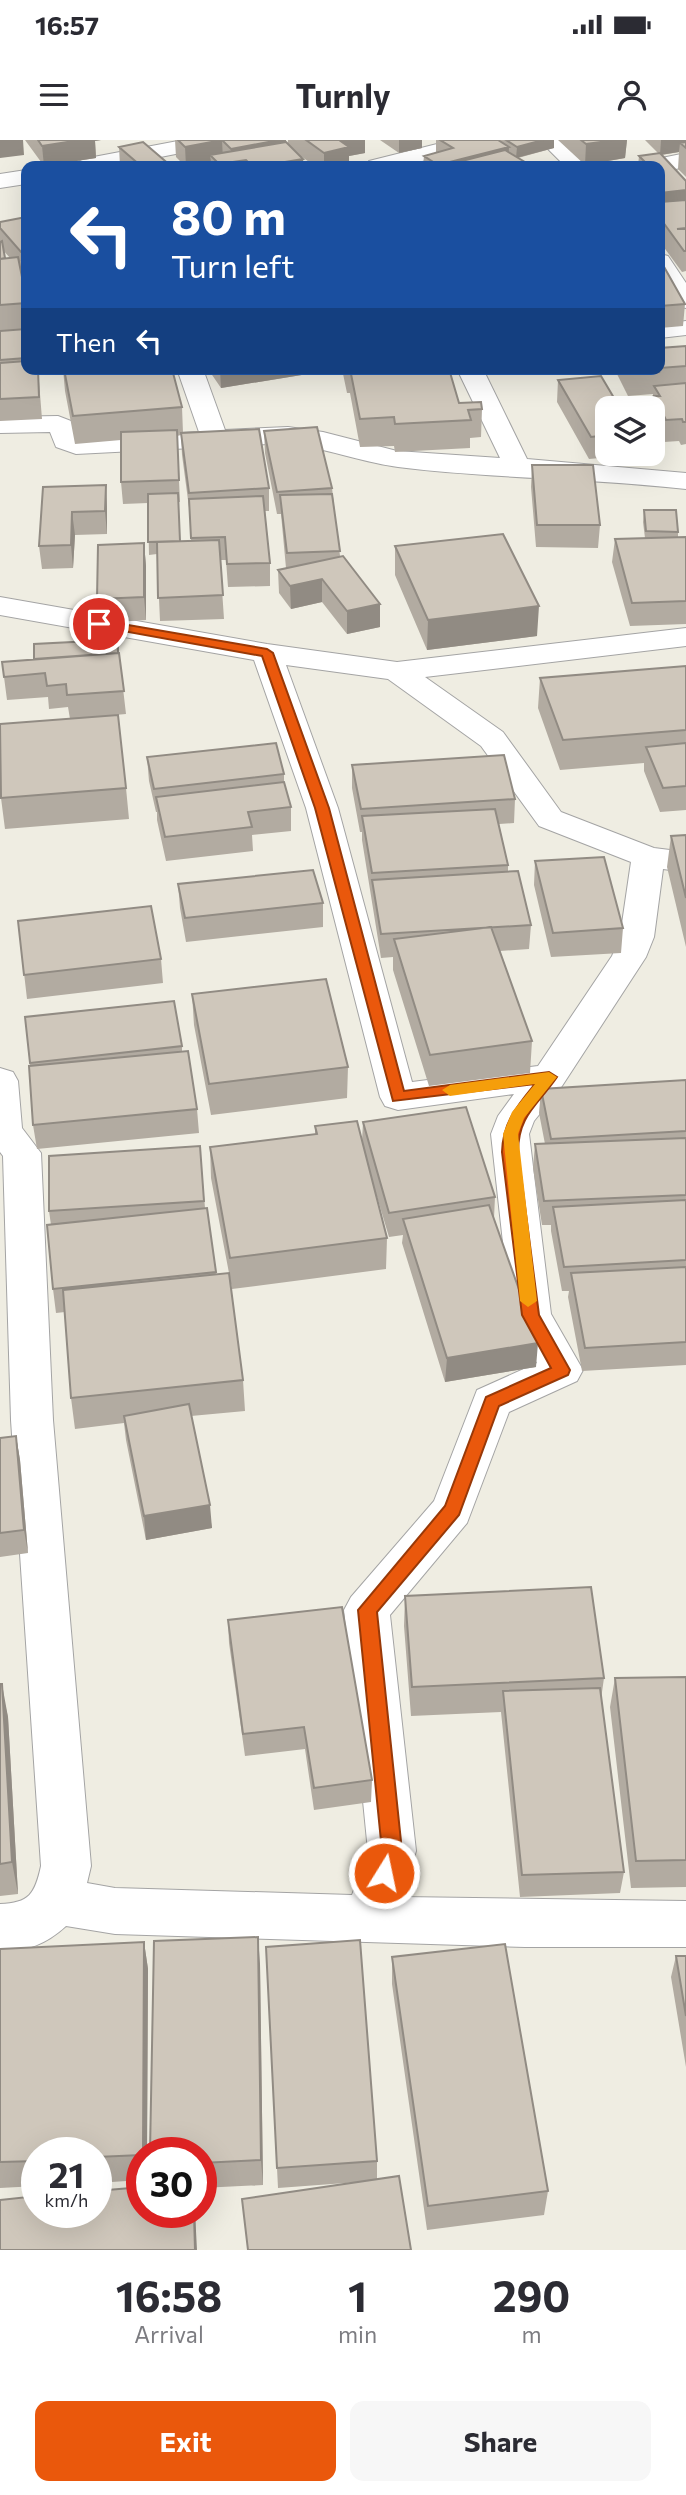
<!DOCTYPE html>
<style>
:root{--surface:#fff;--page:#f7f7f7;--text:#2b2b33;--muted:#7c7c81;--accent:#ea580c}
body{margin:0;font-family:Commissioner,sans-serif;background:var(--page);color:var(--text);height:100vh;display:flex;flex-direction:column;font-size:26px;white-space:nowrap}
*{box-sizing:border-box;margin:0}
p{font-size:23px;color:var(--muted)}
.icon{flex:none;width:38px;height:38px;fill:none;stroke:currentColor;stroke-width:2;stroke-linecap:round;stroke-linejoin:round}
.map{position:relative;height:2110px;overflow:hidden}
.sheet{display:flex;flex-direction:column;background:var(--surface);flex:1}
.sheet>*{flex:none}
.guide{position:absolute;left:21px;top:21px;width:644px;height:214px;border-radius:14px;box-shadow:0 7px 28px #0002;background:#1a4fa0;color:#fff;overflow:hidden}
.controls{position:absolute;left:595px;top:256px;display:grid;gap:14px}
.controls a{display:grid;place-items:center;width:70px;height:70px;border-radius:14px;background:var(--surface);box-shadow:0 7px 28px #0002;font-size:35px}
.speed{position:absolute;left:21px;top:1997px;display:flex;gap:14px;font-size:35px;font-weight:700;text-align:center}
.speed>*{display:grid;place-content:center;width:91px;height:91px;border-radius:50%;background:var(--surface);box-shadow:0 7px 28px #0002;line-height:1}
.speed small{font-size:18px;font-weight:400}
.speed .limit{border:10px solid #d22;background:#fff;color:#111}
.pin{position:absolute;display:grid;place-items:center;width:60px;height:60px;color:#fff;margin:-30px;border:4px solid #fff;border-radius:50%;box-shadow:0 2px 7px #0007}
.me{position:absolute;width:77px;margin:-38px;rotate:10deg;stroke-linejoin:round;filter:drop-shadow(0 0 5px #0008)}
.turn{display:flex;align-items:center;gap:24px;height:147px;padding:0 35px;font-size:32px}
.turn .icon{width:91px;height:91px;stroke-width:2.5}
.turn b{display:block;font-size:49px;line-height:60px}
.then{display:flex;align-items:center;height:66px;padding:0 35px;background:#0003;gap:14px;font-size:26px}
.eta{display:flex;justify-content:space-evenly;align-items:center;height:119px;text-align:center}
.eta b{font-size:42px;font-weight:700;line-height:49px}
.action{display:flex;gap:14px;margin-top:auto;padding:14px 35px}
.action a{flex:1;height:80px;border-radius:14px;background:var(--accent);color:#fff;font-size:28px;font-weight:700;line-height:80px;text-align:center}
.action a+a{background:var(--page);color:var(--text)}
.status{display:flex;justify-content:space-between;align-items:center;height:49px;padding:0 35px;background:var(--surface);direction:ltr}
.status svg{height:19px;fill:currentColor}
header{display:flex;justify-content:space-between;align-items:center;height:91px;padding:0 35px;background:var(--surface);font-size:32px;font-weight:700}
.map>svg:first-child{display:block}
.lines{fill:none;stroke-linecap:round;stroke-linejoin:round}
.street-casing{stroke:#a4a4a4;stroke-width:2}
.street{fill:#fff;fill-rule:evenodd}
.wall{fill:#b2aba1;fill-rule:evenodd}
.shaded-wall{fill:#918b83}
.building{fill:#cfc7bb;stroke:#918b83;stroke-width:2}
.route{fill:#ea580c;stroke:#983908;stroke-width:2}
.slow{fill:#f59e0b}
</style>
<div class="status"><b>16:57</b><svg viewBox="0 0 49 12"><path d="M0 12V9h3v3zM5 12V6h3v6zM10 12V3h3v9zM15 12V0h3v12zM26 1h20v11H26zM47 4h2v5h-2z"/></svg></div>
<header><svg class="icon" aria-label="menu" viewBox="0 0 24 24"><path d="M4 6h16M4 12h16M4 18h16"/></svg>Turnly<svg class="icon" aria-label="person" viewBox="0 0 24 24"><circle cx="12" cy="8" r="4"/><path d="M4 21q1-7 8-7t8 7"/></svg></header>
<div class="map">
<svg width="686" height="2110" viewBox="0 0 686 2110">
<rect width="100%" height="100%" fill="#efede2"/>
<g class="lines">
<!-- street casing -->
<g class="street-casing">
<path id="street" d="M183 0H227L216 6 115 26H72L83 19Z
M453 0H490L487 5 402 26H366L369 21Z
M539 0H563L589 26H565Z
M686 13V27L660 32V26H644L647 21Z
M26 30V44L0 48V34Z
M660 114 668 116 686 143V168L677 166 660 139Z
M686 181V195L660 198V184Z
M177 229H203L225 290 288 287 323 292 397 311 500 318 457 229H483L527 319 686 333V349C590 338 493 339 398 327 361 322 325 308 288 303L76 314 56 307 50 292 0 293V277L58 276 71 281 80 298 199 292Z
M0 457 267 504 397 522 686 488V506L425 537 503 592 561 672 654 708 686 712V732L663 729 654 797 646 817 562 946 534 981 529 994 551 1174 583 1230 577 1241 509 1272 467 1383 390 1475 416 1711 402 1757 686 1761V1807H525L115 1794 66 1786C45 1805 29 1810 0 1812V1764C29 1763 35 1754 41 1726L11 1280 3 1016 0 1012V928L13 932 18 941 22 988 41 1013 53 1280 91 1726 87 1743 115 1748 352 1755 368 1711 344 1470 351 1457 434 1361 477 1250 537 1223 511 1175 491 994 498 976 514 954 398 970 385 966 380 957 306 668 254 520 0 475ZM286 525 388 539 481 606 539 686 631 722 620 797 612 816 538 926 412 942 338 668Z"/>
</g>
<!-- street -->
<use href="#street" class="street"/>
</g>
<!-- wall -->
<path class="wall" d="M25 0H101L95 1 96 18 44 26Z
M175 0H286V2L288 3V0H365V13L349 16V25L366 26H315L302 17 304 26H211L210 22 185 26 176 17Z
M380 0H422V8L399 13Z
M436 0H554V8L518 18 525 22V26H423L424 16 436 13Z
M558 0H627L625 18 585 25Z
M645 0H686V37L678 29 679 12 661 15 686 41V131L682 132 660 102V26H638L639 16 658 13Z
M119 7 171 26H120Z
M26 77V146L24 133 21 130 26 157V229H38L42 279 0 281V82ZM3 110 10 118H5Z
M660 126 685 164 683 186 660 188Z
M686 206V304L681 305 679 301 664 302 653 280V268H652L653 254 628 256 616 232 617 229H660V208Z
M63 229H172L182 267 183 293 269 348V371H265L270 423V446L228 447 226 420H220L224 479 160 481 157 414 149 415 148 363 123 364 121 342V300L75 304 65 251ZM181 295 182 315 190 375 191 401H180L178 362H180L177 296Z
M208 229H320V232L221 248Z
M342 229H451L450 233 459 263 482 269 481 297 470 298V308L395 312 394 306 360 307 350 253H347Z
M558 240 607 268V313H633V315L589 319 557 262Z
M264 291 332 348 340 416 380 464V487L347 494 322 462 291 469 279 453 278 430 286 428 281 374H277L265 313Z
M532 325 600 385 598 408 536 407 531 347Z
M106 345 107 368V394L75 395 73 428 42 429 39 406 43 347Z
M644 370 678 392V397H686V484L630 486 612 422 615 399 645 398 643 382Z
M144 403 146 426V480L117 482 119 514 126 574 70 579 68 567 49 569 48 557 7 560 4 537 34 519 92 501 99 482 97 459Z
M395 406 537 496 427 510 395 435Z
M686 526V670L660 672 644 631V623L560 630 538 568 540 538Z
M147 617 284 634V643L291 667V691L252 695 253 711 166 721 157 680V672H156L149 641Z
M352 625 515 659 514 683 499 684 508 725V732L531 785 529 809 500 811 532 901 530 933 429 946 393 830V817L381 818 362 700V692H360L352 648Z
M126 648 129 679 5 689 1 658Z
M686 695V807L667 727 671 696Z
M535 721 623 788 621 813 551 817 534 745Z
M178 744 323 763V787L186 802 180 768Z
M18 781 161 819 163 843 27 859Z
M192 854 348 927 347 958 211 975 194 885Z
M25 877 182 906V912L197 969 199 993 37 1009 33 985 30 926Z
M686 940V1225L582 1231 568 1157 569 1151H562L551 1091V1085H542L533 1028 535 1004H545L539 973 541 949Z
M363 982 495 1057 494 1078 536 1227 445 1242 402 1103 403 1095 389 1097 372 1040 387 1098 386 1129 232 1149 230 1138 243 1240 245 1271 191 1276 212 1388 146 1400 126 1300 124 1283 75 1289 71 1258 65 1172 56 1173 53 1149 51 1085 49 1071 200 1006 205 1068H207L216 1135 229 1133 211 1038 210 1007 315 995V986L362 1001Z
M16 1296 20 1320 28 1413 0 1417V1298Z
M405 1456 604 1538 601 1559 624 1732 620 1753 520 1757 501 1572 411 1576 404 1486Z
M228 1480 372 1640 371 1662 314 1670 305 1609 245 1616 229 1503Z
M686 1537V1747L631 1748 610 1567 615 1538Z
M0 1544 8 1577 18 1754 0 1756Z
M144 1802 148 1829 147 2012H142V2040L96 2043V2012H37V2046L0 2048V1809Z
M266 1807 377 2021V2039L411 2110H248L242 2059 359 2042 278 2048Z
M676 1816H686V1927L671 1837Z
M392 1817 548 2051 544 2075 427 2090 392 1844Z
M260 1824 263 2045 201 2048V2012Z"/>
<!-- shaded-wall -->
<path class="shaded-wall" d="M0 0H23L24 15 0 18Z
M80 0H101L95 1 96 18 44 26 42 6Z
M222 0 223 20 210 15 211 22 186 26 185 7Z
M279 0H286V19L246 20V26H219V24L231 22V9Z
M338 0H365V13L349 16V26H324V13Z
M399 0H422V8L399 13Z
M543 0H554V8L516 18 517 7Z
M615 0H627L625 18 585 25 586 4Z
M661 0H686V8L680 3 679 12 660 15Z
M509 7 508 26H438V25Z
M303 19 304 26H261Z
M525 22V26H509Z
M686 50V70L660 73V53Z
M26 111V131L22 121 24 133 21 112Z
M220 229H320V232L221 248Z
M106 345 107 368V394L105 371Z
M72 372 75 395 73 428 71 405Z
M144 403 146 426V480L144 457Z
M322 439V462L291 469 290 446Z
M380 464V487L347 494V471Z
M539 466 537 496 427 510 428 480Z
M538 1203 536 1227 445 1242 447 1218Z
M16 1296 20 1320 28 1413 24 1390Z
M210 1365 212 1388 146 1400 144 1376Z
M2 1544 8 1577 18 1754 12 1722Z
M258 1797 260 1824 263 2045 261 2020Z
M144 1802 148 1829 147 2012H143Z
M194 2072H195L197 2110H195Z"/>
<!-- building -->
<path class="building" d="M38 0H80L42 6Z
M178 0H279L231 9 222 0 185 7Z
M306 0H339L349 7 324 13Z
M440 0H498L509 7 438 25 424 16 453 8Z
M506 0H543L517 7Z
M581 0H615L586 4Z
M143 2 171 26H141L119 7Z
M286 2 303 19 261 26H252L246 20 219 24 210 15Z
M686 2V8L680 3Z
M505 10 525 22 509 26H442Z
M660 13 686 41V50L660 53V26H649L639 16Z
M414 22 421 26H403Z
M364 23 366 26H338Z
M686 60V88L677 89H686V111H684L660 78V62Z
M26 77V111L21 112 0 88V82Z
M2 101 5 118 0 119V102Z
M18 117 26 157V163L0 165V119Z
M26 120V131L22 121Z
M663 125 685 164 660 166V126Z
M26 189V218L0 220V191Z
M686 206V226L660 228V208Z
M26 221V229H38L39 257 0 259V223Z
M64 229H172L182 267 73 276Z
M350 229H449L459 263 481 262 482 269 468 270 471 280 395 284 394 277 360 279Z
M628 229H658L659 232 630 234Z
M601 236 620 268H607V295L591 297 558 240Z
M686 243V282H683L682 279 666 280 654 256H660L654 246Z
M317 287 332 348 277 352 264 291Z
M259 289 269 348 189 353 181 293Z
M177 290 179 340 121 342V292Z
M532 325H593L600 385H537Z
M106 345 105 371 72 372 71 405 39 406 43 347Z
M178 353 180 401 148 402V354Z
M332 354 340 411 287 413 280 355Z
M263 356 270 423 227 424 225 397 191 398 189 359Z
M644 370H676L678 392 646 391Z
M503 394 539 466 428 480 395 406Z
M686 397V461L632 463 615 399Z
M219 400 223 455 158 458 157 402Z
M144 403V457L97 459 98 405Z
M343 416 380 464 347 471 322 439 290 446 278 430Z
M117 481 118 513 34 519V504L92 501V482Z
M119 513 124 551 67 555 66 544 47 546 45 533 4 537 2 522Z
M686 526V590L563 600 540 538Z
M118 575 126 648 1 658 0 584Z
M276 603 284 634 154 649 147 617Z
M686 603V646L663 648 646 607Z
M504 615 515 659 361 669 352 625Z
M284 642 291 667 248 672 252 687 165 697 156 657Z
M495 669 508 725 372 733 362 676Z
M686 695V758L671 696Z
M604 717 623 788 553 793 535 721Z
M313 730 323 763 185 778 178 744Z
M518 731 531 785 381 794 372 740Z
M151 766 161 819 24 835 18 781Z
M491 787 532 901 430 915 394 799Z
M326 839 348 927 209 944 192 854Z
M174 861 182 906 30 923 25 877Z
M188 911 197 969 33 985 29 926Z
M686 940V991L551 999 541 949Z
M466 967 495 1057 389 1073 363 982Z
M357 981 387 1098 230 1118 210 1007 317 994 315 986Z
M686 998V1055L544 1061 535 1004Z
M200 1006 204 1061 49 1071V1016Z
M686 1060V1120L564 1127 553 1067Z
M489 1065 538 1203 447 1218 403 1079Z
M207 1068 216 1132 53 1149 47 1085Z
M686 1127V1202L585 1208 571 1133Z
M229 1133 243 1240 71 1258 63 1150Z
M189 1264 210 1365 144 1376 124 1276Z
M16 1296 24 1390 0 1393V1298Z
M591 1447 604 1538 412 1547 405 1456Z
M342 1467 372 1640 314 1648 304 1587 243 1594 228 1480Z
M686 1537V1720L636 1721 615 1538Z
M0 1544H2L12 1722 0 1724Z
M600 1548 624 1732 522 1735 503 1551Z
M258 1797 261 2020 201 2023V2012H150L154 1801Z
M360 1800 377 2021 277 2028 266 1807Z
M144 1802 143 2012H142V2015L96 2017V2012H37V2021L0 2022V1809Z
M505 1804 548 2051 428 2066 392 1817Z
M676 1816H686V1876Z
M399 2036 411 2110H248L242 2059Z
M142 2047V2072H194L195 2110H0V2060L37 2056V2072H96V2051Z"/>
<!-- route -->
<path class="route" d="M99 480 267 509 273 513 329 668 404 951 549 932 557 937C538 965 518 975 518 1012L539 1175 570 1230 568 1235 499 1266 459 1375 377 1472 402 1711 392 1739 384 1742 377 1739 374 1733 382 1711 358 1470 445 1366 486 1257 551 1228 522 1175 502 1012C503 982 517 966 535 944L393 961 315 668 262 516 95 486V481Z"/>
<!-- slow -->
<path class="slow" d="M549 932 557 937 524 978 518 994 537 1161 528 1167 520 1161 503 994 512 972 535 944 450 956 442 950 450 945Z"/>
</svg>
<div class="controls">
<a><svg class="icon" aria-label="layers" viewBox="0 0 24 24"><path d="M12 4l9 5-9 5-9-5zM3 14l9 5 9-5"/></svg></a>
</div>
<div class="speed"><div>21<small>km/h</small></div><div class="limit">30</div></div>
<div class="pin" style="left:99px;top:484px;background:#d93025"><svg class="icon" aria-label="arrive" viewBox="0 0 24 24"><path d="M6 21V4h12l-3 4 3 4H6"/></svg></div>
<svg class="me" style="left:384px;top:1733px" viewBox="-20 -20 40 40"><circle r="17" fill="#ea580c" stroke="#fff" stroke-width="3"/><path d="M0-11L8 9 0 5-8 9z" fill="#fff"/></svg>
<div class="guide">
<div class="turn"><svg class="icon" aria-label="left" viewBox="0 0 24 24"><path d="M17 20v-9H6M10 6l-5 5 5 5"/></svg><div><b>80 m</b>Turn left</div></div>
<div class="then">Then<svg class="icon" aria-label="left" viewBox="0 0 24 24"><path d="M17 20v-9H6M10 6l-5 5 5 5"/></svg></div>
</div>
</div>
<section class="sheet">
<div class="eta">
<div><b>16:58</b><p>Arrival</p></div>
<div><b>1</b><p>min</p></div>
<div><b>290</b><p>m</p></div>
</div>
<div class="action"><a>Exit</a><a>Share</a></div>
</section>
